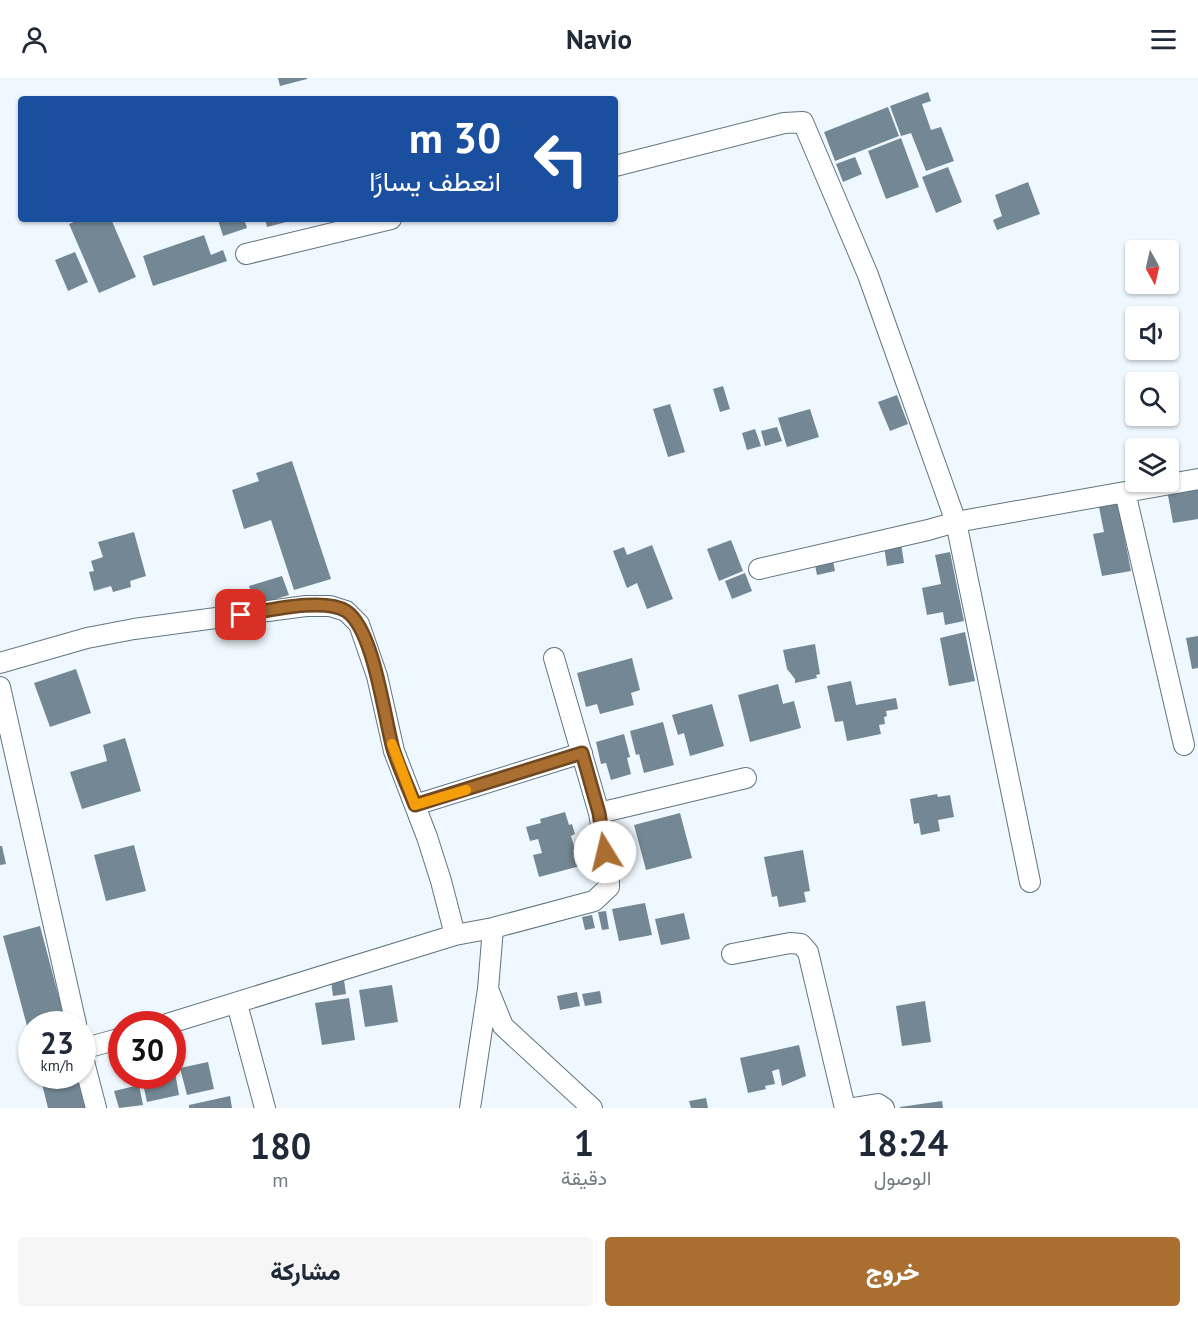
<!DOCTYPE html>
<html lang="ar">
<meta charset="utf-8">
<style>
:root{--surface:#fff;--page:#f6f6f7;--text:#1f2937;--muted:#747a83;--accent:#aa6e31}
body{margin:0;font-family:"PT Sans",Vazirmatn,sans-serif;background:var(--page);color:var(--text);direction:rtl;height:100vh;display:flex;flex-direction:column;font-size:22px;white-space:nowrap}
*{box-sizing:border-box;margin:0}
p{font-size:20px;color:var(--muted)}
.icon{flex:none;width:33px;height:33px;fill:none;stroke:currentColor;stroke-width:2;stroke-linecap:round;stroke-linejoin:round}
.map{position:relative;height:1030px;overflow:hidden;direction:ltr}
.drawer{display:flex;flex-direction:column;background:var(--surface);flex:1}
.drawer>*{flex:none}
.top-card{position:absolute;left:18px;top:18px;width:600px;height:126px;border-radius:6px;box-shadow:0 2px 4px #0004;direction:rtl;background:#1a4fa0;color:#fff;overflow:hidden}
.needle{width:39px;rotate:172deg}
.controls{position:absolute;left:1125px;top:162px;display:grid;gap:12px}
.controls a{display:grid;place-items:center;width:54px;height:54px;border-radius:6px;background:var(--surface);box-shadow:0 2px 4px #0004;font-size:30px}
.speed{position:absolute;left:18px;top:933px;display:flex;gap:12px;font-size:30px;font-weight:700;text-align:center}
.speed>*{display:grid;place-content:center;width:78px;height:78px;border-radius:50%;background:var(--surface);box-shadow:0 2px 4px #0004;line-height:1}
.speed small{font-size:15px;font-weight:400}
.speed .limit{border:9px solid #d22;background:#fff;color:#111}
.pin{position:absolute;display:grid;place-items:center;width:51px;height:51px;color:#fff;margin:-26px;border-radius:12px;box-shadow:0 3px 9px #0006}
.me{position:absolute;width:66px;margin:-33px;rotate:351deg;stroke-linejoin:round;filter:drop-shadow(0 0 4px #0008)}
.turn{display:flex;align-items:center;gap:21px;height:126px;padding:0 18px;font-size:27px}
.turn .icon{width:78px;height:78px;stroke-width:2.5}
.turn b{display:block;font-size:42px;line-height:51px}
.eta{display:flex;justify-content:space-evenly;align-items:center;height:102px;text-align:center}
.eta b{font-size:36px;font-weight:800;line-height:42px}
.action{display:flex;gap:12px;margin-top:auto;padding:12px 18px}
.action a{flex:1;height:69px;border-radius:6px;background:var(--accent);color:#fff;font-size:24px;font-weight:800;line-height:69px;text-align:center}
.action a+a{background:var(--page);color:var(--text)}
header{display:flex;justify-content:space-between;align-items:center;height:78px;padding:0 18px;background:var(--surface);font-size:27px;font-weight:800}
.map>svg:first-child{display:block}
.building{fill:#738894}
.lines{fill:none;stroke-linecap:round;stroke-linejoin:round}
.minor-casing{stroke:#617581;stroke-width:22}
.minor{stroke:#fff;stroke-width:20}
.route-casing{stroke:#6e4820;stroke-width:15}
.route{stroke:#aa6e31;stroke-width:10}
.slow{stroke:#f59e0b;stroke-width:10}
</style>
<header><svg class="icon" aria-label="menu" viewBox="0 0 24 24"><path d="M4 6h16M4 12h16M4 18h16"/></svg>Navio<svg class="icon" aria-label="person" viewBox="0 0 24 24"><circle cx="12" cy="8" r="4"/><path d="M4 21q1-7 8-7t8 7"/></svg></header>
<div class="map">
<svg width="1198" height="1030" viewBox="0 0 1198 1030">
<rect width="100%" height="100%" fill="#eff8fe"/>
<!-- building -->
<path class="building" d="M278 0H307V1L280 8Z
M928 14 931 23 922 26 931 52 941 49 954 83 926 93 911 55 901 58 890 28Z
M888 29 899 58 835 83 824 54Z
M901 60 919 109 886 121 868 73Z
M855 79 862 96 843 104 836 86Z
M948 89 962 124 936 135 922 99Z
M1028 104 1040 136 997 152 993 142 1002 138 995 117Z
M81 141H111L136 199 99 215 69 146Z
M221 141H244L247 150 223 158 218 142Z
M265 141H290V143L267 149Z
M204 157 211 177 223 172 227 183 153 208 143 178Z
M75 174 88 204 68 213 55 182Z
M723 308 730 331 720 334 713 311Z
M897 317 908 346 890 353 878 324Z
M670 326 685 374 668 379 653 331Z
M810 331 819 359 787 369 778 340Z
M777 349 782 363 765 368 761 353Z
M755 351 761 368 747 372 742 355Z
M292 383 331 501 294 512 271 442 244 451 232 412 259 403 256 395Z
M1198 406V441L1173 445 1167 412Z
M1118 426 1131 493 1102 498 1093 456 1104 454 1099 429Z
M134 454 146 498 130 503 131 509 113 514 111 508 94 513 89 494 94 493 91 483 103 479 98 464Z
M731 462 743 493 719 503 707 471Z
M901 465 904 485 887 488 884 469Z
M652 467 673 521 647 531 637 505 627 510 613 473 624 469 627 477Z
M950 474 964 543 945 547 943 534 927 537 922 510 941 506 935 477Z
M833 483 835 493 817 497 815 487Z
M745 495 752 513 732 521 725 503Z
M282 498 289 517 256 527 249 508Z
M965 554 975 603 949 608 940 560Z
M1198 558V590L1192 591 1186 560Z
M815 566 820 596 816 597 817 600 795 605V601L787 591 783 572Z
M632 580 640 612 631 615 634 627 600 636 597 626 586 629 577 595Z
M76 591 91 635 50 649 34 605Z
M851 603 856 627 896 620 898 631 886 633 887 638 884 639 885 646 879 647 881 656 847 663 843 643 835 644 827 608Z
M778 606 783 626 794 623 801 650 750 664 738 617Z
M712 626 724 668 690 678 684 655 678 657 672 637Z
M663 644 674 687 644 695 639 676 636 677 630 653Z
M624 656 630 679 627 680 631 696 611 702 606 685 601 686 596 664Z
M125 660 141 713 82 731 70 694 107 683 103 667Z
M937 716 938 719 950 717 954 739 938 742 940 753 921 757 919 745 914 746 910 721Z
M565 734 569 747 572 746 575 756 571 758 580 788 539 799 533 777 542 775 538 761 530 763 526 749 541 745 540 741Z
M680 735 692 780 646 792 634 747Z
M134 767 146 813 106 823 94 777Z
M0 768H2L6 786 0 787Z
M803 772 810 813 804 814 806 824 779 829 777 818 772 819 764 779Z
M645 825 652 857 619 863 612 831Z
M606 833 609 851 602 852 598 834Z
M684 835 690 861 661 867 655 841Z
M592 837 595 850 585 852 582 839Z
M40 848 66 946H32L31 963 3 858Z
M344 902 346 916 333 918 331 903Z
M392 907 398 944 365 949 359 912Z
M600 913 602 925 585 928 582 916Z
M577 914 580 928 560 932 557 918Z
M349 920 355 962 322 967 315 925Z
M925 923 931 964 902 968 896 928Z
M799 967 806 998 782 1008 779 991 772 993 775 1006 765 1008 766 1011 748 1015 740 980Z
M208 984 214 1011 187 1017 180 990Z
M175 994 179 1017 147 1024 142 1001 172 998V995Z
M40 998H79L88 1030H48Z
M139 1007 143 1027 119 1030 114 1013Z
M230 1018 232 1030H189V1027Z
M706 1020 708 1030H691L689 1023Z
M942 1023 943 1030H900V1029Z"/>
<g class="lines">
<!-- minor casing -->
<g class="minor-casing">
<path id="minor" d="M615 88 784 45 803 44 868 197 956 444 1030 804
M246 176 391 141
M1125 414 1184 667
M759 491 928 452 956 444 1198 401
M0 585 87 560 134 551 306 528H330L346 533 359 546 377 598 394 673 427 759 441 803 455 857
M0 609 76 946
M415 727 582 675
M599 735 746 700
M732 876 790 865 801 866 808 874 845 1030
M488 911 503 948 592 1030
M237 926 265 1030
M167 946 455 857 493 850 594 823 609 809V793L599 735 554 580
M82 971 122 960
M82 976 96 1030
M470 1030 488 911 493 850
M853 1030 878 1026 884 1030"/>
</g>
<!-- minor -->
<use href="#minor" class="minor"/>
</g>
<g class="lines">
<!-- route casing -->
<g class="route-casing">
<path id="route" d="M241 537C267 533 324 519 346 533 374 551 384 639 393 671 399 690 408 709 415 727L582 675 599 735 605 774"/>
</g>
<!-- route -->
<use href="#route" class="route"/>
<!-- slow -->
<path class="slow" d="M392 666 415 727 466 712"/>
</g>
</svg>
<div class="controls">
<a><svg class="needle" viewBox="-14 -14 28 28"><path d="M0-13l5 13h-10z" fill="#e53935"/><path d="M0 13l5-13h-10z" fill="#747a83"/></svg></a>
<a><svg class="icon" aria-label="sound" viewBox="0 0 24 24"><path d="M4 9h4l5-4v14l-5-4H4zM17 9q2 3 0 6"/></svg></a>
<a><svg class="icon" aria-label="search" viewBox="0 0 24 24"><circle cx="10" cy="10" r="6"/><path d="M15 15l6 6"/></svg></a>
<a><svg class="icon" aria-label="layers" viewBox="0 0 24 24"><path d="M12 4l9 5-9 5-9-5zM3 14l9 5 9-5"/></svg></a>
</div>
<div class="speed"><div>23<small>km/h</small></div><div class="limit">30</div></div>
<div class="pin" style="left:241px;top:537px;background:#d93025"><svg class="icon" aria-label="arrive" viewBox="0 0 24 24"><path d="M6 21V4h12l-3 4 3 4H6"/></svg></div>
<svg class="me" style="left:605px;top:774px" viewBox="-20 -20 40 40"><circle r="19" fill="#fff"/><path d="M0-13L10 11 0 6-10 11z" fill="#aa6e31"/></svg>
<div class="top-card">
<div class="turn"><svg class="icon" aria-label="left" viewBox="0 0 24 24"><path d="M17 20v-9H6M10 6l-5 5 5 5"/></svg><div><b>30 m</b>انعطف يسارًا</div></div>
</div>
</div>
<section class="drawer">
<div class="eta">
<div><b>18:24</b><p>الوصول</p></div>
<div><b>1</b><p>دقيقة</p></div>
<div><b>180</b><p>m</p></div>
</div>
<div class="action"><a>خروج</a><a>مشاركة</a></div>
</section>
